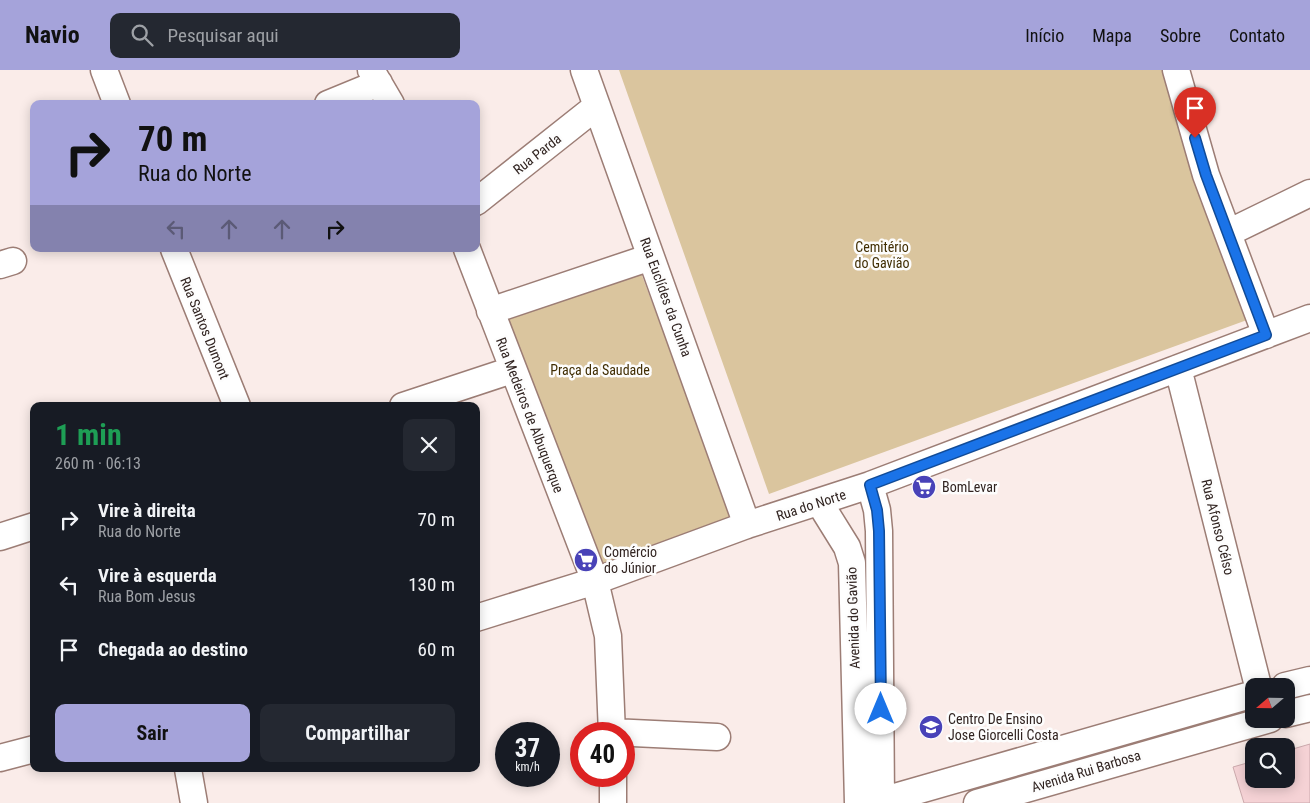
<!DOCTYPE html>
<html lang="pt">
<meta charset="utf-8">
<style>
:root{--surface:#171b24;--page:#242831;--text:#f1f3f6;--muted:#9ea1a6;--accent:#a5a3da}
body{margin:0;font-family:"Roboto Condensed",sans-serif;background:var(--page);color:var(--text);height:100vh;display:flex;flex-direction:column;font-size:19px;white-space:nowrap}
*{box-sizing:border-box;margin:0}
p{font-size:16px;color:var(--muted)}
.icon{flex:none;width:28px;height:28px;fill:none;stroke:currentColor;stroke-width:2;stroke-linecap:round;stroke-linejoin:round}
.map{position:relative;flex:1;overflow:hidden}
.side{position:absolute;left:30px;top:332px;width:450px;height:370px;display:flex;flex-direction:column;background:var(--surface);border-radius:10px;box-shadow:0 2px 12px #0003}
.side>*{flex:none}
.guide{position:absolute;left:30px;top:30px;width:450px;height:152px;border-radius:10px;box-shadow:0 2px 12px #0003;background:#a5a3da;color:#111;overflow:hidden}
.needle{width:32px;rotate:250deg}
.tools{position:absolute;left:1245px;top:608px;display:grid;gap:10px}
.tools a{display:grid;place-items:center;width:50px;height:50px;border-radius:10px;background:var(--surface);box-shadow:0 2px 12px #0003;font-size:25px}
.speed{position:absolute;left:495px;top:652px;display:flex;gap:10px;font-size:25px;font-weight:700;text-align:center}
.speed>*{display:grid;place-content:center;width:65px;height:65px;border-radius:50%;background:var(--surface);box-shadow:0 2px 12px #0003;line-height:1}
.speed small{font-size:12px;font-weight:400}
.speed .limit{border:8px solid #d22;background:#fff;color:#111}
.pin{position:absolute;display:grid;place-items:center;width:42px;height:42px;color:#fff;margin:-51px -21px;border-radius:50% 50% 50% 0;rotate:-45deg;box-shadow:0 0 5px #0007}
.pin .icon{rotate:45deg}
.me{position:absolute;width:55px;margin:-28px;rotate:0deg;stroke-linejoin:round;filter:drop-shadow(0 0 4px #0008)}
.turn{display:flex;align-items:center;gap:18px;height:105px;padding:0 25px;font-size:22px}
.turn .icon{width:65px;height:65px;stroke-width:2.5}
.turn b{display:block;font-size:35px;line-height:42px}
.lanes{display:flex;align-items:center;height:48px;padding:0 25px;background:#0003;justify-content:center;gap:25px;direction:ltr}
.lanes .off{opacity:.35}
.round{display:grid;place-items:center;flex:none;width:52px;height:52px;border-radius:10px;background:var(--page)}
.head{display:flex;align-items:center;justify-content:space-between;height:85px;padding:0 25px}
h1{font-size:30px;font-weight:700;line-height:38px;color:#1e9e55}
.action{display:flex;gap:10px;margin-top:auto;padding:10px 25px}
.action a{flex:1;height:58px;border-radius:10px;background:var(--accent);color:#111;font-size:20px;font-weight:700;line-height:58px;text-align:center}
.action a+a{background:var(--page);color:var(--text)}
ul{padding:0;list-style:none}
li{display:flex;align-items:center;gap:15px;height:65px;padding:0 25px}
li div{flex:1}
li b{display:block;font-size:19px}
li em{font-style:normal}
header{display:flex;align-items:center;gap:30px;box-sizing:border-box;height:70px;padding:0 25px;background:var(--accent);color:#111}
header strong{font-size:24px}
nav{display:flex;gap:28px;margin-inline-start:auto;font-size:18px}
.search{width:350px;height:45px;background:var(--page);display:flex;align-items:center;gap:12px;box-sizing:border-box;padding:0 18px;border-radius:10px;color:var(--muted);font-size:19px}
.map>svg:first-child{display:block}
.green{fill:#dac59e}
.building{fill:#f5d2d5;stroke:#cba9ac}
.lines{fill:none;stroke-linecap:round;stroke-linejoin:round}
.minor-casing{stroke:#9c7d75;stroke-width:29}
.minor{stroke:#fff;stroke-width:26}
.route-casing{stroke:#114b97;stroke-width:12}
.route{stroke:#1a73e8;stroke-width:9}
.labels{text-anchor:middle;stroke-width:5;stroke-linejoin:round;paint-order:stroke}
.street-label{font-size:14px;fill:#312421;stroke:#fdfdfd}
.park-label{font-size:14px;fill:#412e03;stroke:#fdfdfd}
.poi-label{font-size:14px;fill:#312421;stroke:#fdfdfd;text-anchor:start}
</style>
<header>
<strong>Navio</strong>
<div class="search"><svg class="icon" aria-label="search" viewBox="0 0 24 24"><circle cx="10" cy="10" r="6"/><path d="M15 15l6 6"/></svg>Pesquisar aqui</div>
<nav><a>Início</a><a>Mapa</a><a>Sobre</a><a>Contato</a></nav>
</header>
<div class="map">
<svg width="1310" height="733" viewBox="0 0 1310 733">
<rect width="100%" height="100%" fill="#faece9"/>
<!-- green -->
<path class="green" d="M619 0H1162L1247 250 769 424Z
M641 203 733 447 603 499 501 247Z"/>
<!-- building -->
<path class="building" d="M1310 674V733H1244L1233 697 1254 691V709H1286V681Z"/>
<g class="lines">
<!-- minor casing -->
<g class="minor-casing">
<path id="minor" d="M104 0 117 34
M371 0 391 34
M584 0 747 455
M1176 0 1206 105 1266 265
M328 34 379 13
M476 132 597 36
M1228 163 1310 123
M174 179 237 336
M467 179 595 511 608 566 612 664
M0 195 13 191
M490 241 651 187
M1178 298 1258 616
M403 336 512 300
M870 415 877 440 879 461 881 733
M819 432 847 477 852 493 858 733
M0 467 34 456
M476 548 595 511 747 455 870 415 1310 248
M1285 616 1310 610
M1286 644 1310 638
M612 662 717 667
M0 688 34 679
M188 699 194 733
M613 706V733
M858 733 881 731 1254 624
M977 733 1270 649"/>
</g>
<!-- minor -->
<use href="#minor" class="minor"/>
</g>
<g class="lines">
<!-- route casing -->
<g class="route-casing">
<path id="route" d="M881 639 879 461 877 440 870 415 1266 265 1206 105 1195 68"/>
</g>
<!-- route -->
<use href="#route" class="route"/>
</g>
<!-- icons -->
<defs>
<g id="supermarket-disc" transform="scale(1.25)"><circle r="9.5" fill="#4842b8" stroke="#fdfdfd"/><path d="M-6-5.5h2.5l.6 2H6L4.5 2H-2.5L-4.4-4H-6ZM-1.5 3.2a1.3 1.3 0 1 0 .1 0ZM3 3.2a1.3 1.3 0 1 0 .1 0Z" fill="#fff"/></g>
<g id="school-disc" transform="scale(1.25)"><circle r="9.5" fill="#4842b8" stroke="#fdfdfd"/><path d="M0-5L7-2L0 1L-7-2ZM-4 1L0 2.5L4 1V4Q0 6-4 4Z" fill="#fff"/></g>
</defs>
<g fill-rule="evenodd">
<use href="#supermarket-disc" x="924" y="417"/>
<use href="#supermarket-disc" x="586" y="490"/>
<use href="#school-disc" x="931" y="657"/>
</g>
<g class="labels">
<!-- street labels -->
<g class="street-label">
<text transform="translate(537 84) rotate(-38)" y="5">Rua Parda</text>
<text transform="translate(666 227) rotate(70)" y="5">Rua Euclídes da Cunha</text>
<text transform="translate(205 258) rotate(68)" y="5">Rua Santos Dumont</text>
<text transform="translate(530 345) rotate(69)" y="5">Rua Medeiros de Albuquerque</text>
<text transform="translate(811 435) rotate(-18)" y="5">Rua do Norte</text>
<text transform="translate(1218 457) rotate(76)" y="5">Rua Afonso Célso</text>
<text transform="translate(853 548) rotate(-92)" y="5">Avenida do Gavião</text>
<text transform="translate(1086 701) rotate(-17)" y="5">Avenida Rui Barbosa</text>
</g>
<!-- park labels -->
<g class="park-label">
<text x="882" y="182">Cemitério<tspan x="882" dy="16">do Gavião</tspan></text>
<text x="600" y="305">Praça da Saudade</text>
</g>
<!-- poi labels -->
<g class="poi-label">
<text x="942" y="422">BomLevar</text>
<text x="604" y="487">Comércio<tspan x="604" dy="16">do Júnior</tspan></text>
<text x="948" y="654">Centro De Ensino<tspan x="948" dy="16">Jose Giorcelli Costa</tspan></text>
</g>
</g>
</svg>
<div class="tools">
<a><svg class="needle" viewBox="-14 -14 28 28"><path d="M0-13l5 13h-10z" fill="#e53935"/><path d="M0 13l5-13h-10z" fill="#9ea1a6"/></svg></a>
<a><svg class="icon" aria-label="search" viewBox="0 0 24 24"><circle cx="10" cy="10" r="6"/><path d="M15 15l6 6"/></svg></a>
</div>
<div class="speed"><div>37<small>km/h</small></div><div class="limit">40</div></div>
<div class="pin" style="left:1195px;top:68px;background:#d93025"><svg class="icon" aria-label="arrive" viewBox="0 0 24 24"><path d="M6 21V4h12l-3 4 3 4H6"/></svg></div>
<svg class="me" style="left:881px;top:639px" viewBox="-20 -20 40 40"><circle r="19" fill="#fff"/><path d="M0-13L10 11 0 6-10 11z" fill="#1a73e8"/></svg>
<div class="guide">
<div class="turn"><svg class="icon" aria-label="right" viewBox="0 0 24 24"><path d="M7 20v-9h11M14 6l5 5-5 5"/></svg><div><b>70 m</b>Rua do Norte</div></div>
<div class="lanes"><svg class="icon off" aria-label="left" viewBox="0 0 24 24"><path d="M17 20v-9H6M10 6l-5 5 5 5"/></svg><svg class="icon off" aria-label="ahead" viewBox="0 0 24 24"><path d="M12 20V5M6 11l6-6 6 6"/></svg><svg class="icon off" aria-label="ahead" viewBox="0 0 24 24"><path d="M12 20V5M6 11l6-6 6 6"/></svg><svg class="icon" aria-label="right" viewBox="0 0 24 24"><path d="M7 20v-9h11M14 6l5 5-5 5"/></svg></div>
</div>
<section class="side">
<div class="head"><div><h1>1 min</h1><p>260 m · 06:13</p></div><a class="round"><svg class="icon" aria-label="close" viewBox="0 0 24 24"><path d="M6 6l12 12M18 6L6 18"/></svg></a></div>
<ul>
<li><svg class="icon" aria-label="right" viewBox="0 0 24 24"><path d="M7 20v-9h11M14 6l5 5-5 5"/></svg><div><b>Vire à direita</b><p>Rua do Norte</p></div><em>70 m</em></li>
<li><svg class="icon" aria-label="left" viewBox="0 0 24 24"><path d="M17 20v-9H6M10 6l-5 5 5 5"/></svg><div><b>Vire à esquerda</b><p>Rua Bom Jesus</p></div><em>130 m</em></li>
<li><svg class="icon" aria-label="arrive" viewBox="0 0 24 24"><path d="M6 21V4h12l-3 4 3 4H6"/></svg><div><b>Chegada ao destino</b></div><em>60 m</em></li>
</ul>
<div class="action"><a>Sair</a><a>Compartilhar</a></div>
</section>
</div>
